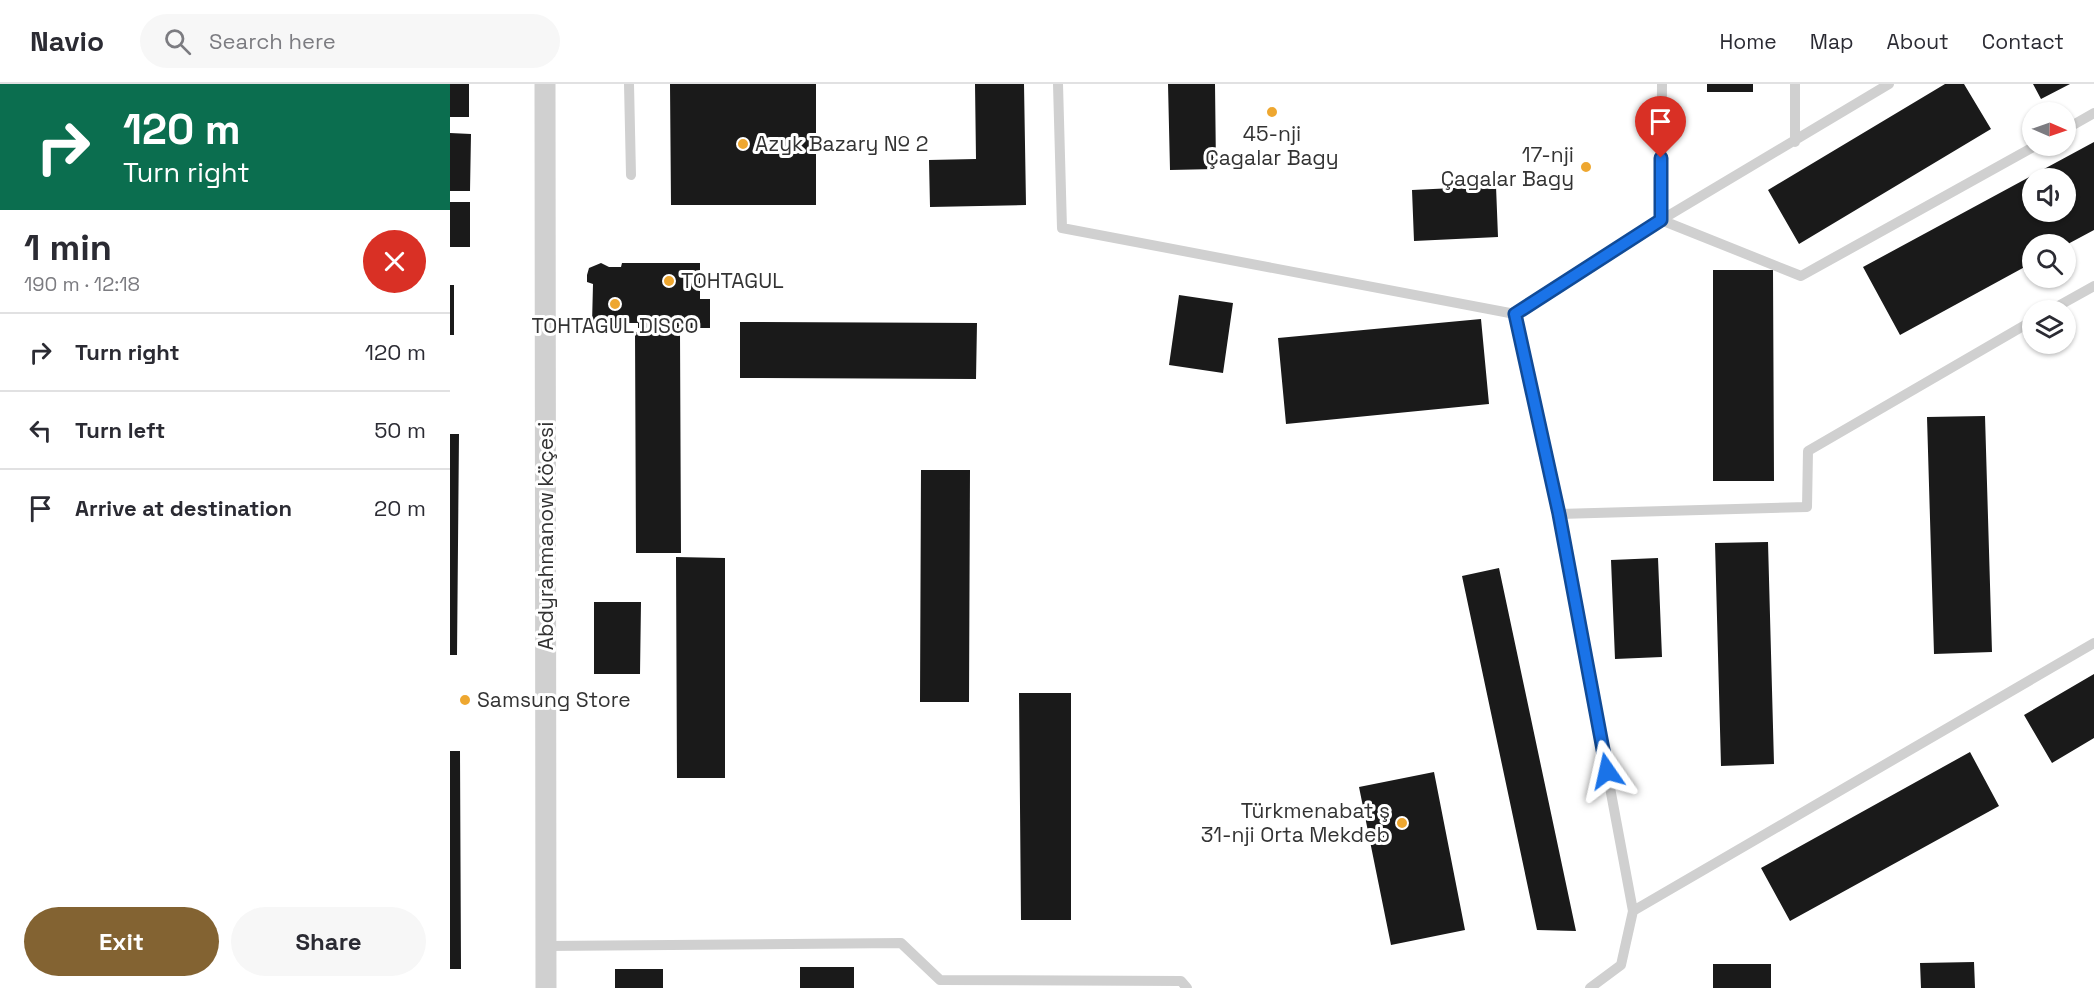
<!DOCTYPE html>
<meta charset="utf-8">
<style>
:root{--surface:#fff;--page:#f7f7f7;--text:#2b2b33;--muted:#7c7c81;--line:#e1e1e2;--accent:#836332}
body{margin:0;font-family:"Space Grotesk",sans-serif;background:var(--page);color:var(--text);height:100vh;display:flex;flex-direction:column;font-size:22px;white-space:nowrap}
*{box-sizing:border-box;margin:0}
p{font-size:20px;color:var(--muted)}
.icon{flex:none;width:33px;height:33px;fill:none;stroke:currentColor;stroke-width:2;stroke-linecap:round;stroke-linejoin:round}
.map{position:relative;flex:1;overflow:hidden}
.panel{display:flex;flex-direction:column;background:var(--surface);width:450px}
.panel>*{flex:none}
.top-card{background:#0b6e4f;color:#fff;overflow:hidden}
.needle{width:39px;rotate:92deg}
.controls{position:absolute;left:1572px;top:18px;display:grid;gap:12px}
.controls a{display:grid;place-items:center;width:54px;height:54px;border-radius:50%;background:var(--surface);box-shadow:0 2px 4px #0004;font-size:30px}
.pin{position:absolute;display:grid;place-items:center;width:51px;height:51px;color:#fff;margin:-62px -26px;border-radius:50% 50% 50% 0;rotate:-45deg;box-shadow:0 0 6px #0007}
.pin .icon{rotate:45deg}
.me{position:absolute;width:66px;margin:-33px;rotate:349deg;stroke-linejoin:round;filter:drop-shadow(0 0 4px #0008)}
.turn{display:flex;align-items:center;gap:21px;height:126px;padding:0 24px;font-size:27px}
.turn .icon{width:78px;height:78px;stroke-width:2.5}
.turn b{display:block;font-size:42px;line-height:51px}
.round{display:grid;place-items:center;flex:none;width:63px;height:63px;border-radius:32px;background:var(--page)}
.summary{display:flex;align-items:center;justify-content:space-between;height:102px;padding:0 24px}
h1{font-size:36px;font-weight:800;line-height:45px}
.action{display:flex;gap:12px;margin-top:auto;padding:12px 24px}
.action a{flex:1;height:69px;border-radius:36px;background:var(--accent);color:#fff;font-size:24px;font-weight:800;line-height:69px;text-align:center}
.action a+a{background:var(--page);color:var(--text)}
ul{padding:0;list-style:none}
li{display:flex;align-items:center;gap:18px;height:78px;padding:0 24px;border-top:2px solid var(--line)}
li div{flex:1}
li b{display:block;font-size:22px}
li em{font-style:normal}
header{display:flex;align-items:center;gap:36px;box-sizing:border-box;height:84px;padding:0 30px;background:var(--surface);border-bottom:2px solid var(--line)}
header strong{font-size:28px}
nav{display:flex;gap:33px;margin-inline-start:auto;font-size:21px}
.search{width:420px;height:54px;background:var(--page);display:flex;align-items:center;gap:15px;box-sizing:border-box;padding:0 21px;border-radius:33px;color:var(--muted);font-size:22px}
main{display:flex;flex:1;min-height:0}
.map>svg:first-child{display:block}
.building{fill:#1a1a1a;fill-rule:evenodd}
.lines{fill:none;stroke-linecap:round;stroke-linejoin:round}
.lane{stroke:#d0d0d0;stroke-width:10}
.street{stroke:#d0d0d0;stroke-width:21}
.route-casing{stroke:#114b97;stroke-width:15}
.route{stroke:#1a73e8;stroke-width:10}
.poi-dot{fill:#eea730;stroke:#fff;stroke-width:2}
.labels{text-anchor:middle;stroke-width:6;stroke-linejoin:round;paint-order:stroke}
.poi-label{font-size:21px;fill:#333;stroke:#fff;text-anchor:start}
.street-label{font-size:21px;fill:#333;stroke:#fff}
</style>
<header>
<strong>Navio</strong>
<div class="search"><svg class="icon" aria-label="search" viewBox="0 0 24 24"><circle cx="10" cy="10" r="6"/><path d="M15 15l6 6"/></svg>Search here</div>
<nav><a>Home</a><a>Map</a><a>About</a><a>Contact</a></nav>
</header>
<main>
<section class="panel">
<div class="top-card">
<div class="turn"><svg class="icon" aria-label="right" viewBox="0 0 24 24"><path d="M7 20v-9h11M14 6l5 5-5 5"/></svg><div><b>120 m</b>Turn right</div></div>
</div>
<div class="summary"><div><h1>1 min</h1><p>190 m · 12:18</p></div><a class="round" style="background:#d93025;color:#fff"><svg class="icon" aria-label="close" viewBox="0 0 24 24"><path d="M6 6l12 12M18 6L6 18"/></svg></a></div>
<ul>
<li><svg class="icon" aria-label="right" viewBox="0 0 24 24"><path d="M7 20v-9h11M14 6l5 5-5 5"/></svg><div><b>Turn right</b></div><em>120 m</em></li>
<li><svg class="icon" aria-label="left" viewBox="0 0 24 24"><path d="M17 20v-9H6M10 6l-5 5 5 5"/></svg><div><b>Turn left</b></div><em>50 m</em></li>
<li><svg class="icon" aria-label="arrive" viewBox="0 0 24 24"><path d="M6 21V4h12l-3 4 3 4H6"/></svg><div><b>Arrive at destination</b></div><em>20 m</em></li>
</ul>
<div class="action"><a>Exit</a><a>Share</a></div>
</section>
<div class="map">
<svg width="1644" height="904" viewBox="0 0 1644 904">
<rect width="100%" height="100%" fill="#fff"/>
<!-- building -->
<path class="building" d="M0 0H19V33H0Z
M220 0H366V121H221Z
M525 0H574L576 121 480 123 479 76 526 75Z
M718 0H765L766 85 720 86Z
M1257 0H1303V8H1257Z
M1495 0H1514L1541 45 1349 160 1318 106Z
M1583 0H1620L1591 15Z
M0 49 21 50 20 107H0Z
M1644 58V146L1616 161 1582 160V179L1450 251 1413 183ZM1582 94H1616V128H1582Z
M1046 102 1048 153 964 157 962 106Z
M0 118H20V163H0Z
M151 179 159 183H171L172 179H250V215H260V244H188V239H175L170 245 158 246 153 244 151 240H142L143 200 137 198V191L139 184Z
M1263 186H1323L1324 397H1263Z
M0 201H4V251H0Z
M729 211 783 219 773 289 719 281Z
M1031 235 1039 320 836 340 828 254Z
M290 238 527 239 526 295 290 294Z
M185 248H230L231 469H186Z
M1535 332 1542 568 1484 570 1477 333Z
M0 350H9L7 571H0Z
M471 386H520L519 618H470Z
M1318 458 1324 680 1271 682 1265 459Z
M226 473 275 474V694H227Z
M1208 474 1212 573 1165 575 1161 476Z
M1049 484 1126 847 1087 846 1012 492Z
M144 518H191L190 590H144Z
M1644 590V654L1602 679 1574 631Z
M569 609H621V836H571Z
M0 667H10L11 885H0Z
M1520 668 1549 722 1340 837 1311 784Z
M984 688 1015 846 941 861 909 703Z
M1524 878 1525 904H1471L1470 879Z
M1263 880H1321V904H1263Z
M350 883H404V904H350Z
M165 885H213V904H165Z"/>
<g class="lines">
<!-- lane -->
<path class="lane" d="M179 0 181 91
M608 0 612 144 1065 230 1211 136 1212 0
M1616 45 1644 29
M1345 58V0
M1211 136 1351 192 1585 62
M1211 136 1439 0
M1601 226 1644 202
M1065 230 1109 430 1357 423 1358 367 1582 237
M1109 430 1183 827
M96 862 451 859 490 896 731 897 737 904
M1140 904 1171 881 1183 827 1644 559"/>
<!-- street -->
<path class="street" d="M95 0 96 904"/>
</g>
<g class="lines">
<!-- route casing -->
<g class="route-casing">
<path id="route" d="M1157 687 1109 430 1065 230 1211 136V74"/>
</g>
<!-- route -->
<use href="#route" class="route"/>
</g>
<!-- markers -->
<g class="poi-dot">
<circle cx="822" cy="28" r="6"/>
<circle cx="293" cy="60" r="6"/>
<circle cx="1136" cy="83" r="6"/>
<circle cx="219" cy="197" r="6"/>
<circle cx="165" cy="220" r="6"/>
<circle cx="15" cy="616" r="6"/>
<circle cx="952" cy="739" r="6"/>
</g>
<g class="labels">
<!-- poi labels -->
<g class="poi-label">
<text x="822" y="57" text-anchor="middle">45-nji<tspan x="822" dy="24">Çagalar Bagy</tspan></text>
<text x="305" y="67">Azyk Bazary № 2</text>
<text x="1124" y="78" text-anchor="end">17-nji<tspan x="1124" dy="24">Çagalar Bagy</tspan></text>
<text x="231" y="204">TOHTAGUL</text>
<text x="165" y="249" text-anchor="middle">TOHTAGUL DISCO</text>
<text x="27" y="623">Samsung Store</text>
<text x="940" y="734" text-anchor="end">Türkmenabat ş<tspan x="940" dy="24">31-nji Orta Mekdeb</tspan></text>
</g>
<!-- street labels -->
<g class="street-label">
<text transform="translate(96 452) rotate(-90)" y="7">Abdyrahmanow köçesi</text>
</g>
</g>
</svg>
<div class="controls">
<a><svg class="needle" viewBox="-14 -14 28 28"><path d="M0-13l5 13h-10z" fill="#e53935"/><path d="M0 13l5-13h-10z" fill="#7c7c81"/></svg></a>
<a><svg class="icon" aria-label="sound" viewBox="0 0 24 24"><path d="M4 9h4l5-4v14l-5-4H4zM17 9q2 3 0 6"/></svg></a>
<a><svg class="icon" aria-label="search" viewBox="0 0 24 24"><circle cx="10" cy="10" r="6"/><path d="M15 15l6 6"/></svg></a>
<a><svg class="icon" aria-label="layers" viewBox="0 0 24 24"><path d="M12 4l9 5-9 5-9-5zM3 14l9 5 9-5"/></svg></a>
</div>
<div class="pin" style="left:1211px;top:74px;background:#d93025"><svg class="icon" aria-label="arrive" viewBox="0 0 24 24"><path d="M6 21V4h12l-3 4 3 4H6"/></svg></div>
<svg class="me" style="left:1157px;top:687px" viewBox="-20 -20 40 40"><path d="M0-17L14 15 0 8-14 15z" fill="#1a73e8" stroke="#fff" stroke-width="4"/></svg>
</div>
</main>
